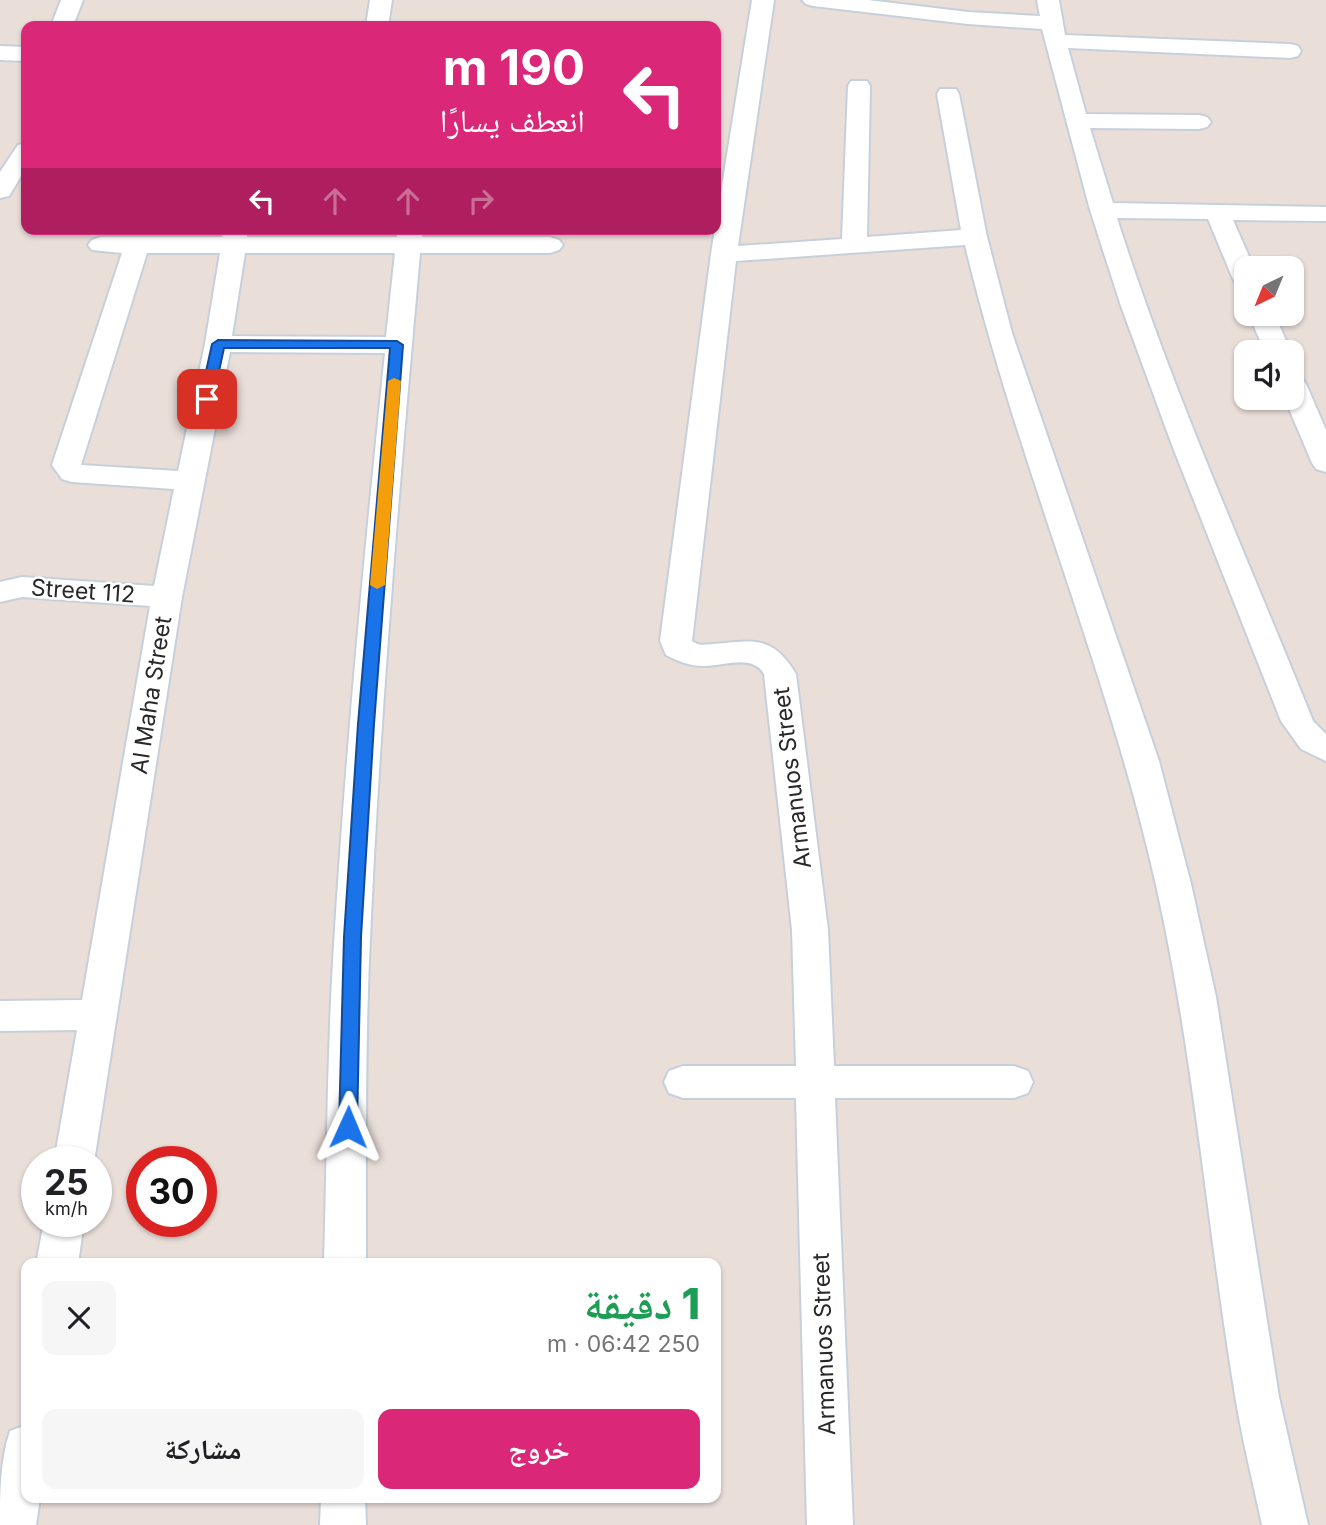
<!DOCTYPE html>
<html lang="ar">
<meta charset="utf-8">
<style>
:root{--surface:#fff;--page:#f6f6f6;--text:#202124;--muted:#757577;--accent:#db2777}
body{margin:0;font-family:Inter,"Noto Naskh Arabic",sans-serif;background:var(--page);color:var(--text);direction:rtl;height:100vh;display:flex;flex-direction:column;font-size:26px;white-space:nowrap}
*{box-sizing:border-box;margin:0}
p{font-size:23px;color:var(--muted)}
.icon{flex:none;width:38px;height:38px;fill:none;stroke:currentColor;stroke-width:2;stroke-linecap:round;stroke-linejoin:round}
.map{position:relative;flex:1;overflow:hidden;direction:ltr}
.drawer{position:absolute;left:21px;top:1258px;width:700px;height:245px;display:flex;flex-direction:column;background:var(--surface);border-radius:14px;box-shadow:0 2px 5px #0004;direction:rtl}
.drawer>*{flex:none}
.guide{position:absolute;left:21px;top:21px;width:700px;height:214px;border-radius:14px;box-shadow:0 2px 5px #0004;direction:rtl;background:#db2777;color:#fff;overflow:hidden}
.needle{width:46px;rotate:223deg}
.tools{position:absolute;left:1234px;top:256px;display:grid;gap:14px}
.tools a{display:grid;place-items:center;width:70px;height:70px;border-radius:14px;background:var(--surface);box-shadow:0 2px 5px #0004;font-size:35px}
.speed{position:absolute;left:21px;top:1146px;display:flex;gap:14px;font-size:35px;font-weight:700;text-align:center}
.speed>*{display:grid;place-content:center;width:91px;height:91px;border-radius:50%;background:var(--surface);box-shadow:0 2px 5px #0004;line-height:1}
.speed small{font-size:18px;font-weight:400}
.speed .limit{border:10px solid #d22;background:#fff;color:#111}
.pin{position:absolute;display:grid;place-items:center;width:60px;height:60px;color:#fff;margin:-30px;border-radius:14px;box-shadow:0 4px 10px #0006}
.me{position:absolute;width:77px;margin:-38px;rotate:1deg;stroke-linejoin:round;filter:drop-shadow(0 0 5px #0008)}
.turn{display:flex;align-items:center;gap:24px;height:147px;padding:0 21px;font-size:32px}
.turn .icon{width:91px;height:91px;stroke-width:2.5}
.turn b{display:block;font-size:49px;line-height:60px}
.lanes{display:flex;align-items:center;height:66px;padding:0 21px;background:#0003;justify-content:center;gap:35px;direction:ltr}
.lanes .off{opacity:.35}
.round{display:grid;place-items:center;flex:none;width:74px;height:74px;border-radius:14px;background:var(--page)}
.head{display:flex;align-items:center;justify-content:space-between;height:119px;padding:0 21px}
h1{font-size:42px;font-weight:800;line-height:52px;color:#1e9e55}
.primary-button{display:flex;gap:14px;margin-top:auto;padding:14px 21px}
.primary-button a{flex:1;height:80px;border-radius:14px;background:var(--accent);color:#fff;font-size:28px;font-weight:800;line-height:80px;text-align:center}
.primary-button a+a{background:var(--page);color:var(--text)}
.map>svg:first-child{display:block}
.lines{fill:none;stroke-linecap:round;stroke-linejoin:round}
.street-casing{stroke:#c7d0da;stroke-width:4}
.street{fill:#fff;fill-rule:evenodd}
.route{fill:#1a73e8;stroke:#114b97;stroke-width:2}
.slow{fill:#f59e0b}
.labels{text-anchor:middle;stroke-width:5;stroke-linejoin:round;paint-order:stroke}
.street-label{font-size:23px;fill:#282828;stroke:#fff}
</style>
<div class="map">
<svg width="1326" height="1525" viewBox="0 0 1326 1525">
<rect width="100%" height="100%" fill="#eaded9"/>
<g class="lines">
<!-- street casing -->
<g class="street-casing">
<path id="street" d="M61 0H83L73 26H51Z
M370 0H392L388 26H366Z
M752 0H774L738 246 842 239 848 86 851 81H867L870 86 867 237 961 230 937 94 940 89H956L959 94 987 237 1012 333 1159 761 1191 884 1216 997 1279 1397 1308 1525H1262C1253 1482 1242 1439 1235 1395 1207 1226 1194 1054 1156 885 1107 668 1017 462 965 245L736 261 692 641C698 646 705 645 713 644 754 641 772 634 796 674L828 930 834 1066H1014L1028 1071 1033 1082 1028 1093 1014 1098H835L853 1525H807L796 1098H683L669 1093 664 1082 669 1071 683 1066H796L792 930 764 674C752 653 722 667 703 666 689 666 678 661 666 655L660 641 711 254Z
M802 0H868L968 12 1040 16 1037 0H1059L1065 35 1290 44 1298 46 1301 51 1298 56 1290 58 1068 48 1086 114 1199 115 1207 117 1211 122 1207 127 1199 129 1090 128 1113 203 1326 207V221L1233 220 1254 268H1246V287L1237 284 1233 279 1208 219 1117 218C1171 389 1246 554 1313 721L1326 734V761L1301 749 1281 721 1172 445 1121 306 1090 210 1042 29 968 24 813 6 806 4Z
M0 46 26 47V61L0 60Z
M26 143V168L9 196 0 198V172L18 145Z
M224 229H248L247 237H397L398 229H422V237H550L559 240 563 245 559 250 550 253H420C399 488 379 725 369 961 365 1062 366 1163 366 1264H324C327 1163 327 1062 333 961 345 758 364 555 385 353L230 352 182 597 94 1162H54L77 1030 0 1031V1001L82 1000 150 606 22 597 0 602V582L22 577 154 586 174 489 72 482 62 479 52 465 122 253 92 250 88 245 92 240 101 237H222ZM147 253H220L205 344 178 471 81 465ZM245 253H395L386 337 232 336Z
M1248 313H1274L1291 352H1265Z
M1292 376 1302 378 1306 384 1326 430V472L1316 469 1312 463 1284 397H1292Z
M44 1222H84L78 1264H36Z
M26 1425V1498H40L36 1525H0C0 1493 0 1461 10 1431Z
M321 1498H365L366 1525H320Z"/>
</g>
<!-- street -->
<use href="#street" class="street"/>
</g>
<!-- route -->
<path class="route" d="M218 340 397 341 403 345 374 724 361 937 357 1127 355 1133 348 1135 341 1133 339 1127 344 937 358 724 390 348H224L213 399 207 403 200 399 212 344Z"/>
<!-- slow -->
<path class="slow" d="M394 378 401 381 385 585 377 589 370 585 388 381Z"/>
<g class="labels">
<!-- street labels -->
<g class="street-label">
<text transform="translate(83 591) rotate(4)" y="8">Street 112</text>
<text transform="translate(151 695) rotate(-81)" y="8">Al Maha Street</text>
<text transform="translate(792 778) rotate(-97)" y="8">Armanuos Street</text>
<text transform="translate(824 1344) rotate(-92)" y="8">Armanuos Street</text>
</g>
</g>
</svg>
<div class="tools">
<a><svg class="needle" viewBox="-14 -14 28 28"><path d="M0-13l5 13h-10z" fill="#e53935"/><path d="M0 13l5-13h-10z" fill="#757577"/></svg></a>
<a><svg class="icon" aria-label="sound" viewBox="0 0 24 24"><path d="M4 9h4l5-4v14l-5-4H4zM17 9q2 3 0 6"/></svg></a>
</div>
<div class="speed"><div>25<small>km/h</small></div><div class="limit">30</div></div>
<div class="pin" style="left:207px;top:399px;background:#d93025"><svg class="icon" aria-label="arrive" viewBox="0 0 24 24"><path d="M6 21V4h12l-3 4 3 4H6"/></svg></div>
<svg class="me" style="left:348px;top:1127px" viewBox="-20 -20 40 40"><path d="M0-17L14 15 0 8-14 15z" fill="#1a73e8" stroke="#fff" stroke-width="4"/></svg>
<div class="guide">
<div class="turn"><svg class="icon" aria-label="left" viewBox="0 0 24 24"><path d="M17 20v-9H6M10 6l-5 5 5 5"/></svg><div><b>190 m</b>انعطف يسارًا</div></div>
<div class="lanes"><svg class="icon" aria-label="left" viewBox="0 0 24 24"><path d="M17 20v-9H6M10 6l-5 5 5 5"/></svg><svg class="icon off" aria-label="ahead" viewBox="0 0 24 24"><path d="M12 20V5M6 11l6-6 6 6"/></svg><svg class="icon off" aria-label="ahead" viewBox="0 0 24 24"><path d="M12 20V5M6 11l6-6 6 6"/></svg><svg class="icon off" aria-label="right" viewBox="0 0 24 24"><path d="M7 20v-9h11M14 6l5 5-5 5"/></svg></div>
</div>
<section class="drawer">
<div class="head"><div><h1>1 دقيقة</h1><p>250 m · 06:42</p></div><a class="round"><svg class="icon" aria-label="close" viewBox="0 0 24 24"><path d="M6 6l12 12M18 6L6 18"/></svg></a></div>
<div class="primary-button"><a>خروج</a><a>مشاركة</a></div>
</section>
</div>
